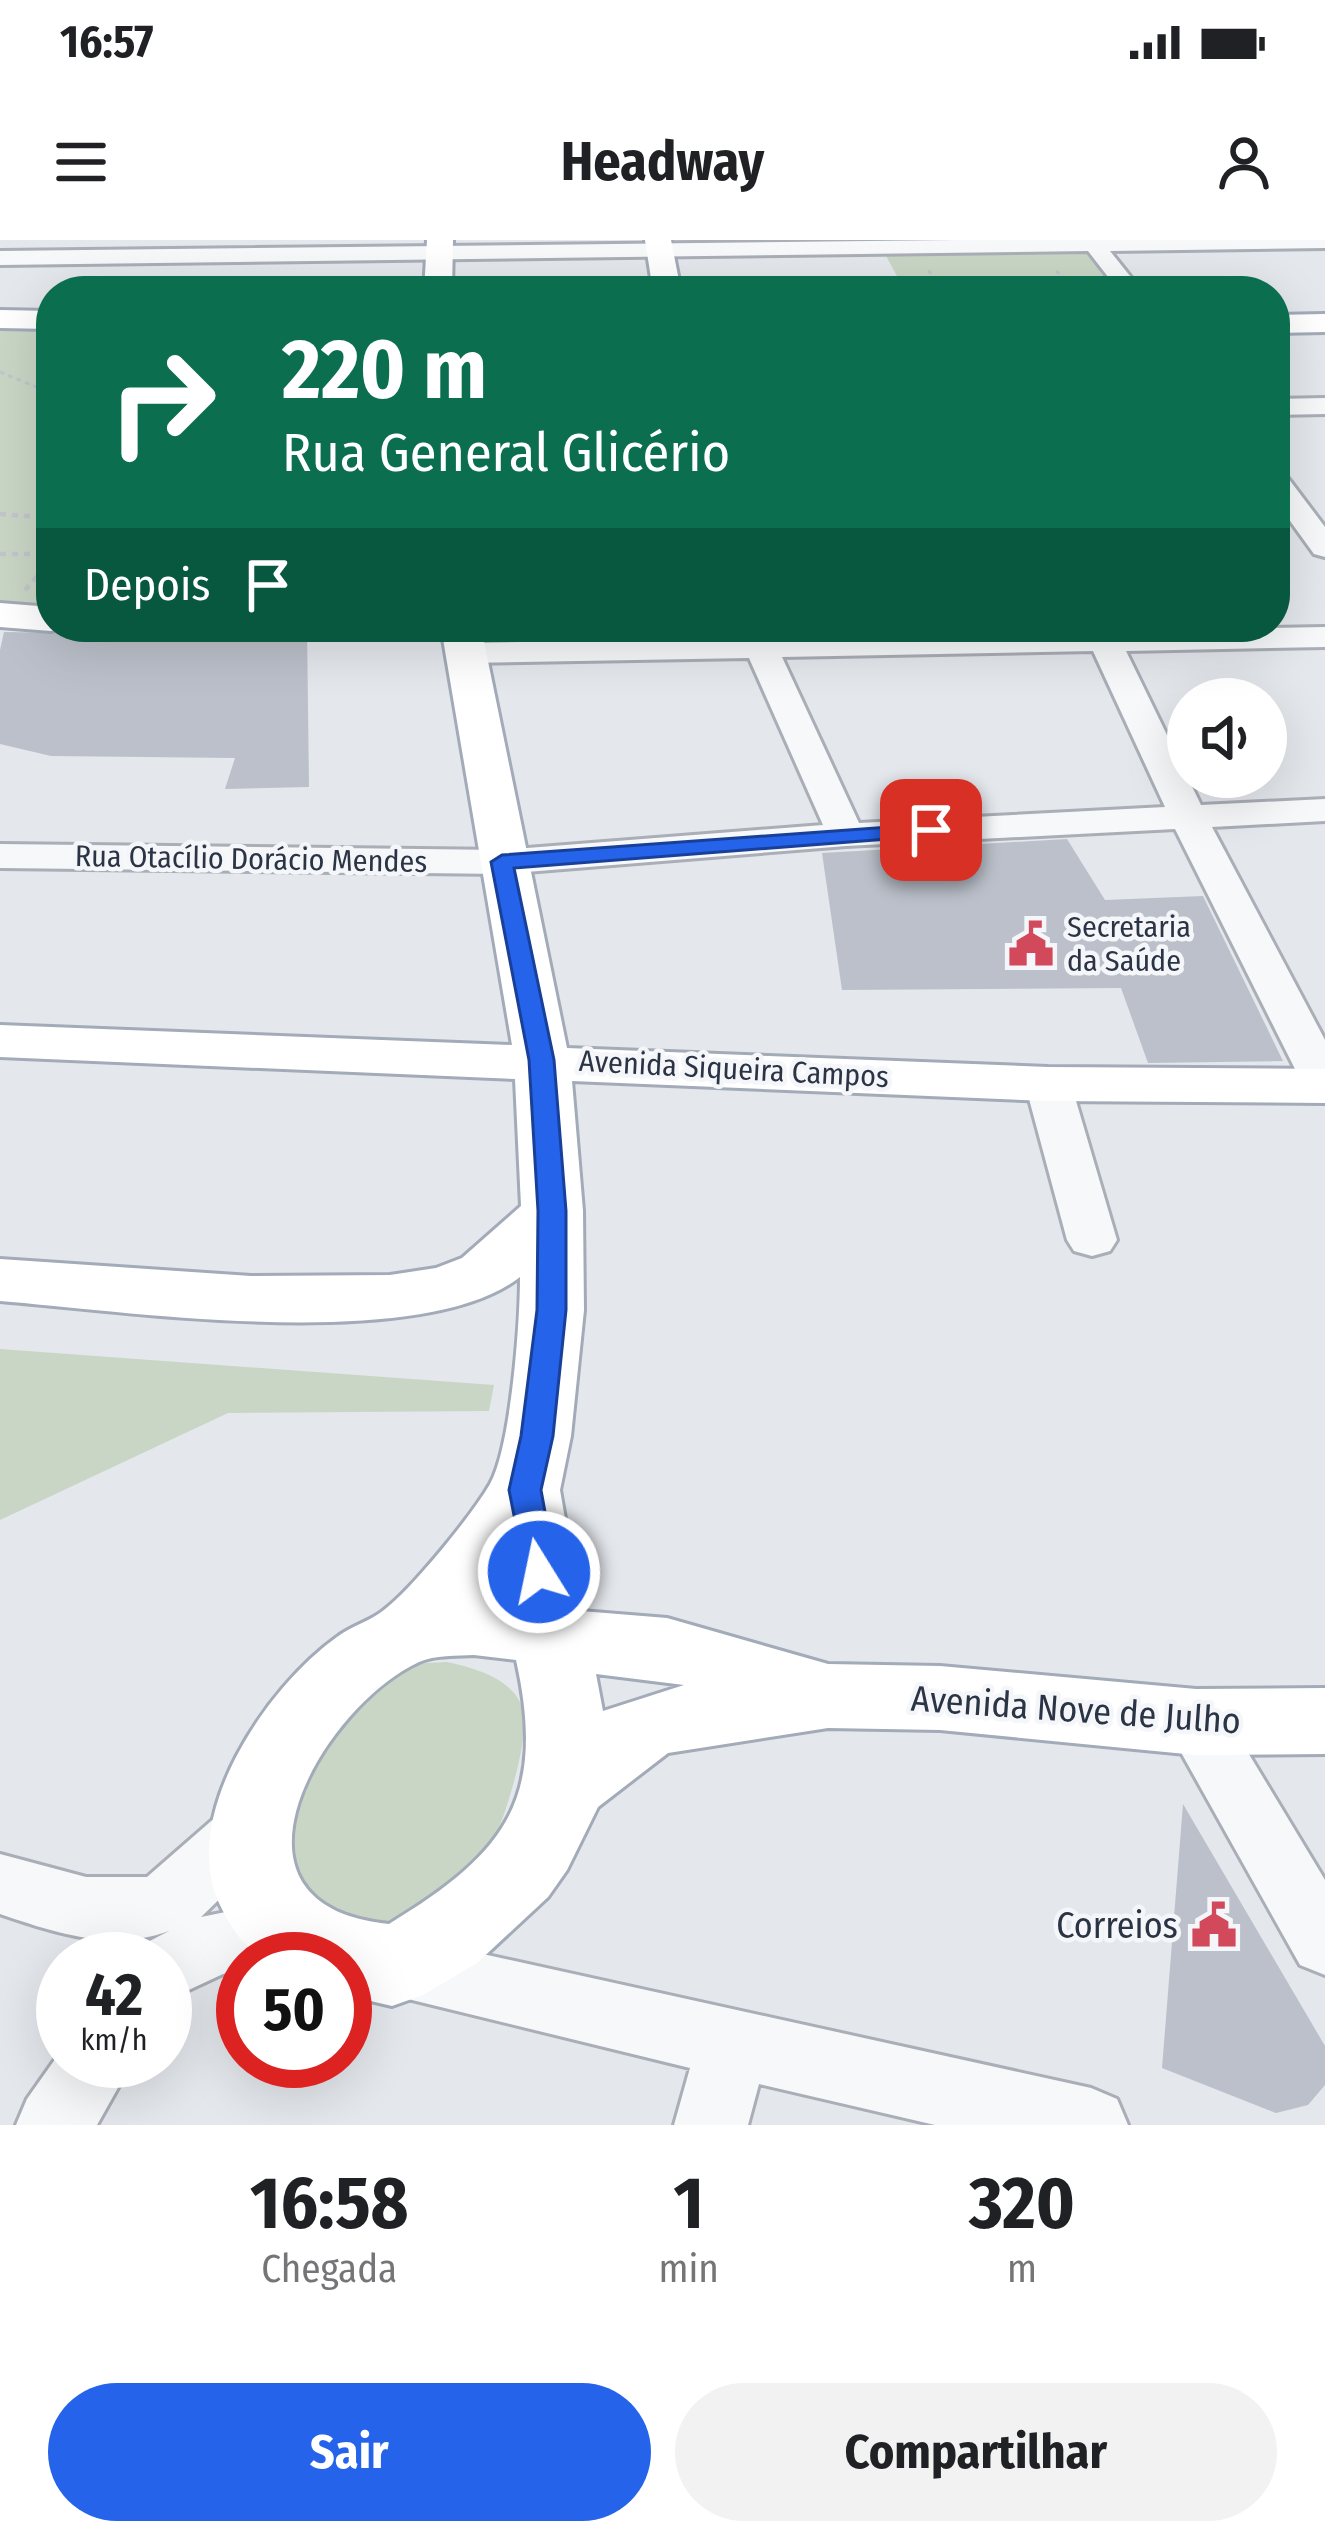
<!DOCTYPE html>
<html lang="pt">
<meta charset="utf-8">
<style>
:root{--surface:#fff;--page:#f2f2f2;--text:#202124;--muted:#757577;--accent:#2563eb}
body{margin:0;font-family:"Fira Sans Condensed",sans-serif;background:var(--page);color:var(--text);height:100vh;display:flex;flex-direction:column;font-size:45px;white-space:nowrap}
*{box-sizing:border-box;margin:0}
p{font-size:39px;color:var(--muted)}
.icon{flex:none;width:66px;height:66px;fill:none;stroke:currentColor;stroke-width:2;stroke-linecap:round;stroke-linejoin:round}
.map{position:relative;height:1885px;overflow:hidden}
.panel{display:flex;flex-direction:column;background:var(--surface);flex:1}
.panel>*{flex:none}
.top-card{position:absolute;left:36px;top:36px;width:1254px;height:366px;border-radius:48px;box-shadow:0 12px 48px #0002;background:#0b6e4f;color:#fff;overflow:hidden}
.controls{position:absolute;left:1167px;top:438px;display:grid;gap:24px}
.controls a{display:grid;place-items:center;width:120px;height:120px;border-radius:50%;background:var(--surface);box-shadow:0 12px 48px #0002;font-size:60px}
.speed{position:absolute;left:36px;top:1692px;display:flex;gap:24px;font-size:60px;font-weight:700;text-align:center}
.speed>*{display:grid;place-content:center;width:156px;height:156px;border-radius:50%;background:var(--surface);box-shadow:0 12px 48px #0002;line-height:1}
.speed small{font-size:30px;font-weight:400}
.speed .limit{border:18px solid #d22;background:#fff;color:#111}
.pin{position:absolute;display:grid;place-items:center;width:102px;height:102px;color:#fff;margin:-51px;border-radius:24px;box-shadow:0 6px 18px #0006}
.me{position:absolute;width:132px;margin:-66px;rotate:350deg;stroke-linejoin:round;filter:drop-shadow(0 0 9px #0008)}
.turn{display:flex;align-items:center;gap:42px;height:252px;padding:0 48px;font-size:54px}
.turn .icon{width:156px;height:156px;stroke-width:2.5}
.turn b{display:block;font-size:84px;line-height:102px}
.then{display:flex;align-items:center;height:114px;padding:0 48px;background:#0003;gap:24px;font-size:45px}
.eta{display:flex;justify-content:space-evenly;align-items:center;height:204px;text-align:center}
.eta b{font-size:72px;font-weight:700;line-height:84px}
.cta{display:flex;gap:24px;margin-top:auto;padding:24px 48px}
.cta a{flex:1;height:138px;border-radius:72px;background:var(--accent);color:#fff;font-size:48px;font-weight:700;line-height:138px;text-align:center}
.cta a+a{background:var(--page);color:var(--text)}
.status{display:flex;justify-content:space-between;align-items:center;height:84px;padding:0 60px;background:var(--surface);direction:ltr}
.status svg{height:33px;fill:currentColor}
header{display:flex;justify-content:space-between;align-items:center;height:156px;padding:0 48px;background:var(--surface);font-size:54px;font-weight:700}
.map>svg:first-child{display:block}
.green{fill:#c9d6c5}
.building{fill:#bbc0ca}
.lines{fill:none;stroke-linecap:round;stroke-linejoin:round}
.minor-casing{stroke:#a9aeb7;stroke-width:6}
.major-casing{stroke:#a3abb8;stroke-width:6}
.path-far1{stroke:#c2c5cb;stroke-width:3;stroke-dasharray:4.5 4.5;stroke-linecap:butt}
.path{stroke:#c2c5cb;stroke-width:4.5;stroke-dasharray:6 6;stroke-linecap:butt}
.minor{fill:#f7f8fa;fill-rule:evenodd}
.major{fill:#fff;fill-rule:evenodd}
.route{fill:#2563eb;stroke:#184099;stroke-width:3}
.labels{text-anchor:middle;stroke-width:9;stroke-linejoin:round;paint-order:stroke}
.street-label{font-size:30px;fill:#2b3445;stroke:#f4f6f9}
.poi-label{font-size:30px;fill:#2b3445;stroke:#f4f6f9;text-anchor:start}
.near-street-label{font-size:36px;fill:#2b3445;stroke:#f4f6f9}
.near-poi-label{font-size:36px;fill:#2b3445;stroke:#f4f6f9;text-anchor:end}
</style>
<div class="status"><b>16:57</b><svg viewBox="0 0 49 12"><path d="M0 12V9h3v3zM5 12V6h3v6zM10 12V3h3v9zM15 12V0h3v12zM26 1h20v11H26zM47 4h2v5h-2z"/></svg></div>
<header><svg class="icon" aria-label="menu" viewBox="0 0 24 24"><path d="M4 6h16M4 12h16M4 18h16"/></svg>Headway<svg class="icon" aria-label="person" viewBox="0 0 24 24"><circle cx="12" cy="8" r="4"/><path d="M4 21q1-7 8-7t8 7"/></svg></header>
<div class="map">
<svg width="1325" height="1885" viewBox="0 0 1325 1885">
<rect width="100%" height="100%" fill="#e4e7ec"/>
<!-- green -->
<path class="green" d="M1090 9 1124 51H905L884 12Z
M0 84 51 85V367L0 364Z
M0 1109 494 1145 489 1171 228 1173 0 1280Z
M447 1422C474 1428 513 1438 523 1469 532 1498 496 1615 473 1636 460 1649 413 1683 396 1689 379 1695 349 1688 331 1688L266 1588 323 1493 407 1424Z"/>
<!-- building -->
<path class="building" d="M271 387H307L309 547 225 549 235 518 51 516 0 504V410L4 392 208 395Z
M1067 599 1105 660 1203 656 1283 821 1148 823 1121 748 842 750 822 613Z
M1183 1564 1325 1806V1845L1308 1865 1276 1873 1162 1828Z"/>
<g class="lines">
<!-- minor casing -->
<g class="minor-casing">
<path id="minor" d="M956 0H1325V8L1110 11 1142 51H1119L1088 11 0 25V11Z
M1325 158V174L1275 175V159Z
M1275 232 1285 234 1325 287V317L1314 314 1275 260Z
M736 387H768L773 397 1084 392 1082 387H1114L1116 391 1325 387V407L1126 411 1201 565 1325 559V581L1212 587 1325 800V857L1309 853 1302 843 1175 589 846 606 502 634 0 628V604L502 610 823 585 749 418 466 423 449 413 466 403 741 398ZM1093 411 1165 567 859 583 782 417Z
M1048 830 1064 834 1071 844 1117 1000 1110 1011 1092 1016 1074 1011 1067 1000 1025 844 1032 834Z
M1196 1456 1218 1463 1325 1640V1735L1300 1725 1164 1482 1174 1463Z
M248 1560 271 1569 281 1589 271 1609 201 1677 289 1659 313 1668 324 1690 313 1712 295 1719H243V1730L223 1734 165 1761V1719H134L140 1706 169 1691C112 1712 56 1693 0 1674V1614L86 1637H147L225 1569Z
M392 1694 1091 1848 1117 1859 1128 1885H935L759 1844 748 1885H674L690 1828 367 1749 357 1726 367 1703Z
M63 1808V1821H133L97 1885H16L27 1859Z"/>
</g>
<!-- major casing -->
<g class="major-casing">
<path id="major" d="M427 0H453L452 51H424Z
M645 0H671L681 51H653Z
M0 70 51 71V89L0 88Z
M1325 74V92L1275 93V75Z
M0 363 51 367V387H66L51 391 0 387Z
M441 387H481L567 808 1048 827 1325 829V863L1048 861 572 841 583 971 584 1070 571 1196 560 1250 581 1371 667 1378 828 1424 940 1426 1196 1449 1325 1448V1514L1196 1515 940 1490 828 1488 668 1513 598 1567 567 1630 548 1657 477 1723 423 1755 392 1766 345 1755V1719C276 1719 253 1734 219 1663 179 1575 267 1447 337 1397 351 1386 371 1381 384 1370 412 1349 472 1275 490 1244 511 1207 520 1083 520 1037 421 1115 124 1071 0 1061V1019L251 1036 390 1035 436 1028 462 1018 521 966 515 839 0 817V785L512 805ZM501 1336 504 1358 486 1356ZM474 1415 516 1420C547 1559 506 1613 389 1684 204 1666 323 1466 419 1422 435 1415 457 1416 474 1415ZM596 1434 684 1445 603 1471Z"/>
</g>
<!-- path-far1 -->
<path class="path-far1" d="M929 30 933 40 979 51
M1056 31 1080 51
M964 39H1034L1052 48
M899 46 933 40
M1029 51 1073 48
M0 132 51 153"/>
<!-- path -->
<path class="path" d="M0 274 51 278
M0 314H51
M25 350 51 320"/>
<!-- minor -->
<use href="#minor" class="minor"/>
<!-- major -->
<use href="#major" class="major"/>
</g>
<!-- route -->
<path class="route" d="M931 584 939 586V595L514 628 554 820 566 971V1070L553 1196 541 1250 556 1332 551 1341 539 1345 527 1341 509 1250 521 1196 537 1070 538 971 529 820 491 622 502 615Z"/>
<!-- icons -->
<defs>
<g id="civic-bare" transform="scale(3.6)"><path d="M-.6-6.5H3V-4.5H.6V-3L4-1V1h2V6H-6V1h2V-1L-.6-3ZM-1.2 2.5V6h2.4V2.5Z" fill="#d1495b" stroke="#f4f6f9" stroke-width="2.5" paint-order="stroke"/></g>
</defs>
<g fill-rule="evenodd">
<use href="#civic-bare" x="1031" y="704"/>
<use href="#civic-bare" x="1214" y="1685"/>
</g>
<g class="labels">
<!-- street labels -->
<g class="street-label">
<text transform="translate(251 619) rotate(1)" y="10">Rua Otacílio Dorácio Mendes</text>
<text transform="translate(734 829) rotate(3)" y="10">Avenida Siqueira Campos</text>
</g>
<!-- poi labels -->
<g class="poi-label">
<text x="1067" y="697">Secretaria<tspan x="1067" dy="34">da Saúde</tspan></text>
</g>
<!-- near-street labels -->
<g class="near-street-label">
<text transform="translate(1076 1469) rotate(4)" y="13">Avenida Nove de Julho</text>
</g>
<!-- near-poi labels -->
<g class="near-poi-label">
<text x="1178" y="1698">Correios</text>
</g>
</g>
</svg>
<div class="controls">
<a><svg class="icon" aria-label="sound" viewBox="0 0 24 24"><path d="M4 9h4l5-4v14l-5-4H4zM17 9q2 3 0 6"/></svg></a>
</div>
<div class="speed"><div>42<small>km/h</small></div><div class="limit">50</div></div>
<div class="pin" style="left:931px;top:590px;background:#d93025"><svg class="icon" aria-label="arrive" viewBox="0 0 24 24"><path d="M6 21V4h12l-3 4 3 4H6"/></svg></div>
<svg class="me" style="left:539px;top:1332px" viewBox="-20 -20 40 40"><circle r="17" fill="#2563eb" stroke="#fff" stroke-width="3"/><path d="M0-11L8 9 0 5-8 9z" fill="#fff"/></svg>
<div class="top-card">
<div class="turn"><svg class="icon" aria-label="right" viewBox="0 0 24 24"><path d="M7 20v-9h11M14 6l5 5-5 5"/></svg><div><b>220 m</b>Rua General Glicério</div></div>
<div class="then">Depois<svg class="icon" aria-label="arrive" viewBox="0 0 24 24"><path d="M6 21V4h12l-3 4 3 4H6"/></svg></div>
</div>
</div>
<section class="panel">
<div class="eta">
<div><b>16:58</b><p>Chegada</p></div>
<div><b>1</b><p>min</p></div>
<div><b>320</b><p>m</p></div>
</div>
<div class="cta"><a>Sair</a><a>Compartilhar</a></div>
</section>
